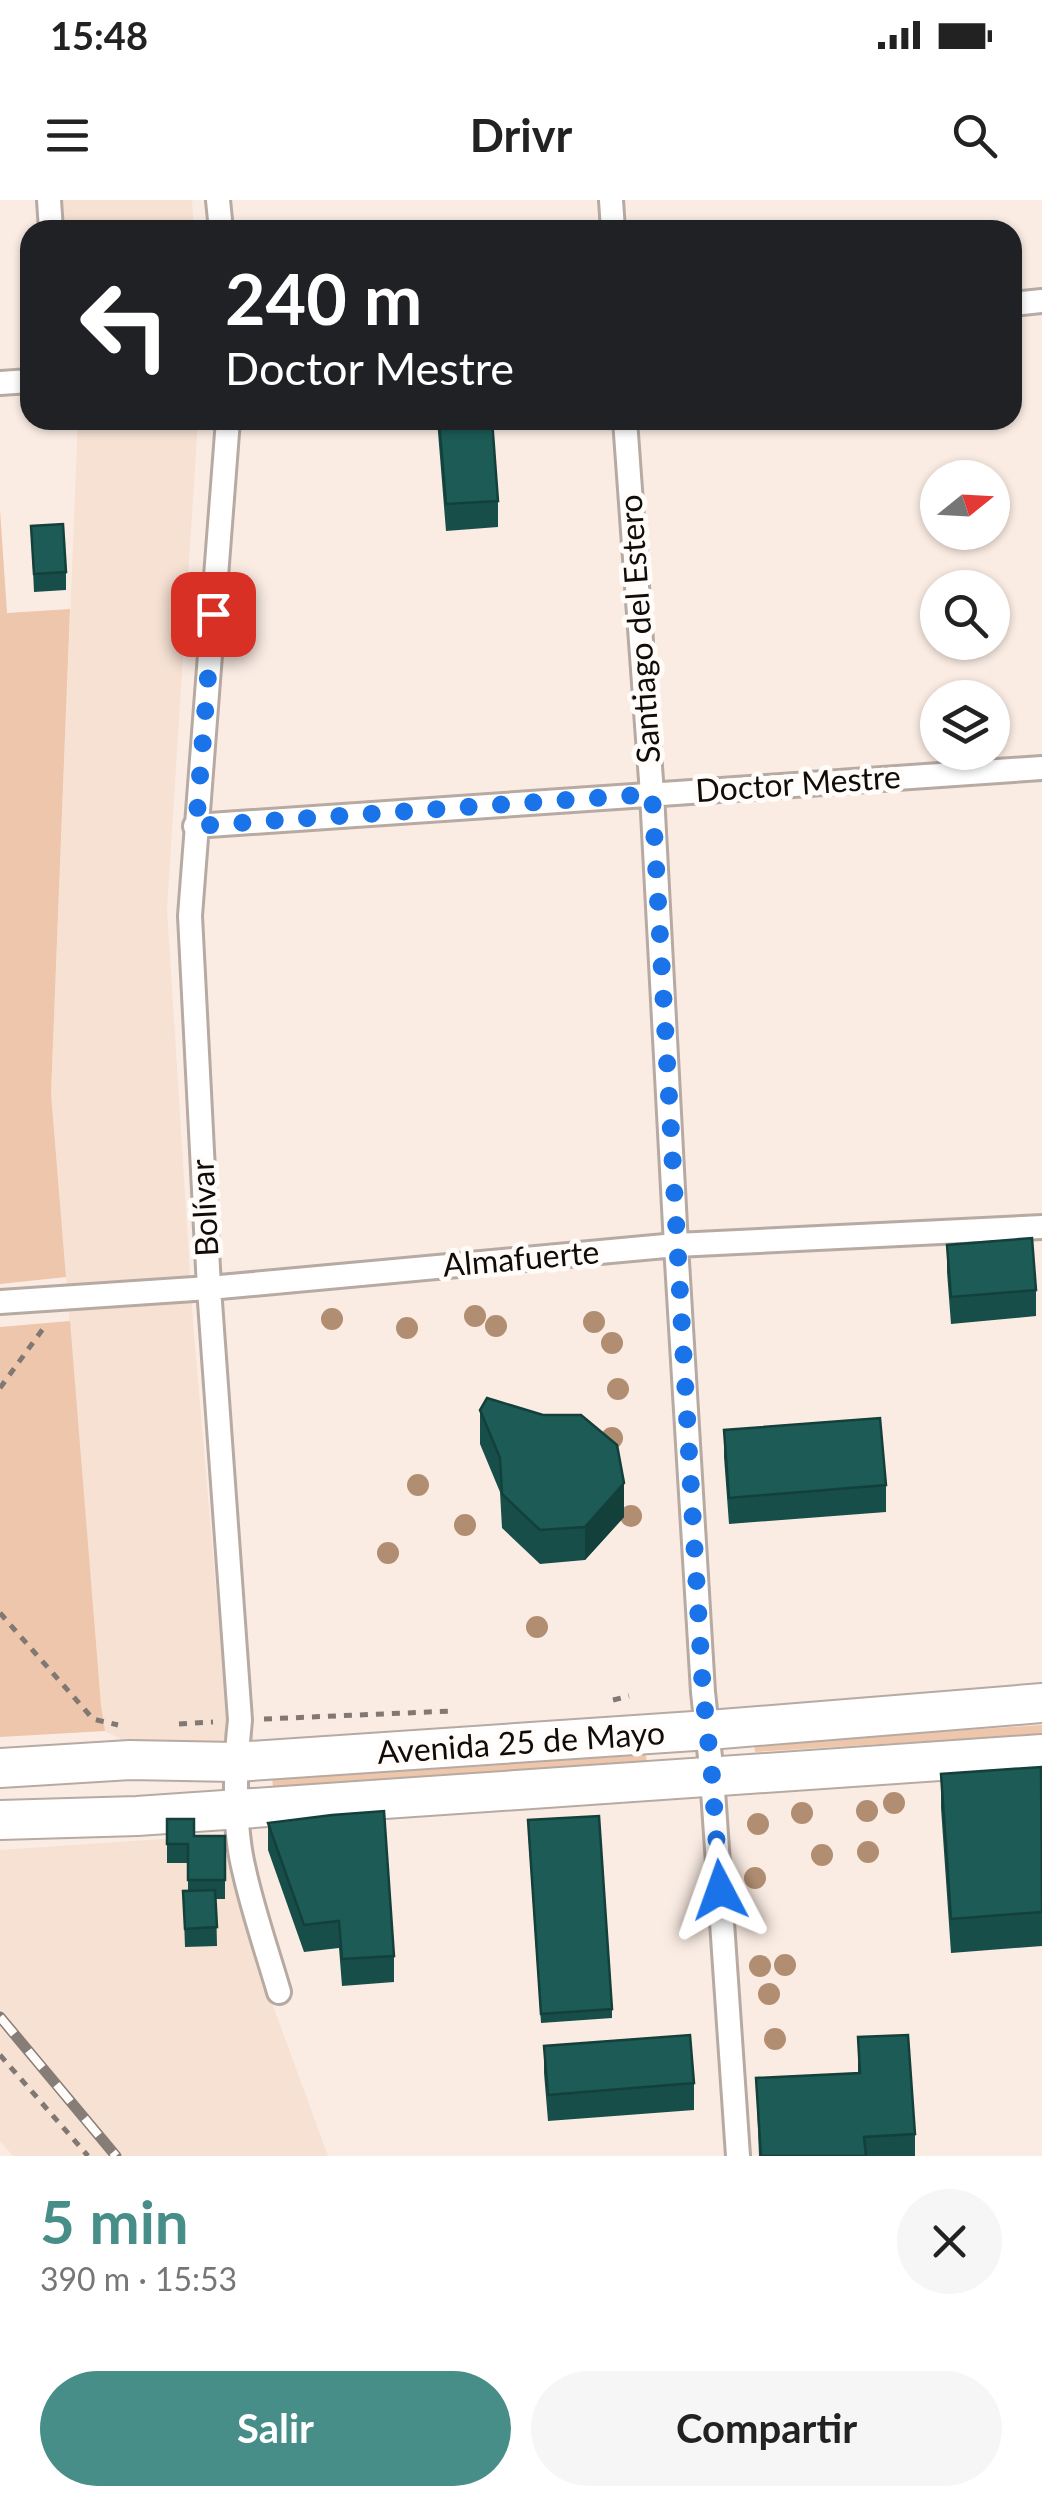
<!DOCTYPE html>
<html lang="es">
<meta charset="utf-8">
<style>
:root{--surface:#fff;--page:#f6f6f6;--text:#222;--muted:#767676;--accent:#478e88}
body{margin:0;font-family:Lato,sans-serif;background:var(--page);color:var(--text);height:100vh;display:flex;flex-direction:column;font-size:38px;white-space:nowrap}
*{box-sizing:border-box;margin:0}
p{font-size:32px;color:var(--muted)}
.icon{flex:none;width:55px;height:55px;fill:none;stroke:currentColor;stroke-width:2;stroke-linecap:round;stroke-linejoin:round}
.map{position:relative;height:1956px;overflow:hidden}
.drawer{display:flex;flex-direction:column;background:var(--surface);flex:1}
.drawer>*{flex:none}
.top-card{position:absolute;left:20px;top:20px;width:1002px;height:210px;border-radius:30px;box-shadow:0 2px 8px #0004;background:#202124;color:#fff;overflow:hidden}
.needle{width:65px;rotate:72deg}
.controls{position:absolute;left:920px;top:260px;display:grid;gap:20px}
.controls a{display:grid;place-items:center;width:90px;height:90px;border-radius:50%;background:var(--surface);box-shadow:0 2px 8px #0004;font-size:50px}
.pin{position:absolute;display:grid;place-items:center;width:85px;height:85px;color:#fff;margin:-42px;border-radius:20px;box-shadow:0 5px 15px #0006}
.me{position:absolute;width:110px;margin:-55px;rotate:356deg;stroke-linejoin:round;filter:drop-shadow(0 0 8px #0008)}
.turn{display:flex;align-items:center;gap:35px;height:210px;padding:0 40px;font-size:45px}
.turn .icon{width:130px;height:130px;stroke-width:2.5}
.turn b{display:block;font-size:70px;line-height:85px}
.round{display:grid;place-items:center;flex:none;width:105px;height:105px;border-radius:52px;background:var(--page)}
.head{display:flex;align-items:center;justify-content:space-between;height:170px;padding:0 40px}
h1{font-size:60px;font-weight:700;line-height:75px;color:var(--accent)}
.primary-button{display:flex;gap:20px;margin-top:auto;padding:20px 40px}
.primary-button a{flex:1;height:115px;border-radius:60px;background:var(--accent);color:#fff;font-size:40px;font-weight:700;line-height:115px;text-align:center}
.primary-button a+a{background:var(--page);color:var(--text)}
.status{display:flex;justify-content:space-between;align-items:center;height:70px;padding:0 50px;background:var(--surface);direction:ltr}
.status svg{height:28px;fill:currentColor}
header{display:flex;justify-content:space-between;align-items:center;height:130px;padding:0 40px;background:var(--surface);font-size:45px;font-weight:700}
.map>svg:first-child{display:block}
.built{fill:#f6e1d3}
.green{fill:#edc6ac}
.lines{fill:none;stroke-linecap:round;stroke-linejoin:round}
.street-casing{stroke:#b7aaa2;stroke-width:28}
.primary-casing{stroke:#b7aaa2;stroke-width:42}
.path{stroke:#817873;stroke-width:5;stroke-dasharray:8 8;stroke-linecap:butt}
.street{stroke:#fff;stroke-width:22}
.primary{stroke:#fff;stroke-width:38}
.rail-casing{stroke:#867d77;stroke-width:11}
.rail{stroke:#fffcfa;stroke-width:8;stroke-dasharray:22;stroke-linecap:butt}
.tree{fill:#b18e72}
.wall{fill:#184e4a}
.shaded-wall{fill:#14403c}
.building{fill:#1c5b56;stroke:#14403c;stroke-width:2.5}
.route{stroke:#1a73e8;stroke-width:18;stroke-dasharray:0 32.4}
.labels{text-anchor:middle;stroke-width:10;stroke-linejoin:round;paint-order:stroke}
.street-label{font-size:32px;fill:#100c09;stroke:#fffcfa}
</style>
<div class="status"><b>15:48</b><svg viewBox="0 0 49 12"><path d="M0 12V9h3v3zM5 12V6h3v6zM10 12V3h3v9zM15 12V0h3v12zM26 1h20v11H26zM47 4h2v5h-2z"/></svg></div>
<header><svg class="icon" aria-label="menu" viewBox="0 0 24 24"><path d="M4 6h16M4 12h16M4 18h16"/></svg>Drivr<svg class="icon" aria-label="search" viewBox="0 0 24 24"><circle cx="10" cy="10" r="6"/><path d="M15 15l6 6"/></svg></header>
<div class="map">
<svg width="1042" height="1956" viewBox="0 0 1042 1956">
<rect width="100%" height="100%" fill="#faece3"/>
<!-- built -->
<path class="built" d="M63 0H192L194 30H65Z
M78 220H198L167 709 193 1122 228 1531 217 1552 128 1543 105 1531 101 1505 51 894Z
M221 1635 257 1762 328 1956H13L0 1941V1650Z"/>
<!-- green -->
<path class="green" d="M0 310 7 413 70 409 51 894 66 1077 0 1084Z
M70 1121 101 1505 105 1531 0 1537V1127Z
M1042 1525V1534L755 1552 754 1544Z
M646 1555 647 1564 273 1587 272 1578Z"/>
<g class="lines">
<!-- street casing -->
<g class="street-casing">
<path id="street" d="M49 0 51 30
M218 0 221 30
M611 0 613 30
M1012 104 1042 101
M0 183 30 181
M228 220 190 716 209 1088 240 1520C235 1565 233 1626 244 1670 253 1711 267 1751 279 1792
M625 220 652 594 676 1045 703 1492 712 1576 738 1956
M195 626 1042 568
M0 1102 209 1088 676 1045 1042 1027"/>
</g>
<!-- primary casing -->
<g class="primary-casing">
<path id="primary" d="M0 1568 130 1560 235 1562 709 1530 1042 1503
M0 1620 137 1616 1042 1554"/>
</g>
<!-- path -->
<path class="path" d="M0 1188 45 1126
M0 1413 93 1519 118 1525
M613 1500 629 1496
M264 1519 452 1511
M179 1524 213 1522
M0 1855 88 1956"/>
<!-- street -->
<use href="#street" class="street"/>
<!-- primary -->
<use href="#primary" class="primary"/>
<!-- rail casing -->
<g class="rail-casing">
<path id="rail" d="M0 1817 116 1956"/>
</g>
<!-- rail -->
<use href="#rail" class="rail"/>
</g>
<!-- trees -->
<g class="tree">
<circle cx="475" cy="1116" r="11"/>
<circle cx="332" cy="1119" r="11"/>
<circle cx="594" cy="1122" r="11"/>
<circle cx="496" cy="1126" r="11"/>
<circle cx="407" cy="1128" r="11"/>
<circle cx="612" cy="1143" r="11"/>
<circle cx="618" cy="1189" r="11"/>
<circle cx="612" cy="1238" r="11"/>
<circle cx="418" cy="1285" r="11"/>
<circle cx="631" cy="1316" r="11"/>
<circle cx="465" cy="1325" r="11"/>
<circle cx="388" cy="1353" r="11"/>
<circle cx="537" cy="1427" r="11"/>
<circle cx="894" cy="1603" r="11"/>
<circle cx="867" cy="1611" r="11"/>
<circle cx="802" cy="1613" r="11"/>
<circle cx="758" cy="1624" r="11"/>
<circle cx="868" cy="1652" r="11"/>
<circle cx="822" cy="1655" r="11"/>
<circle cx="755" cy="1678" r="11"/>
<circle cx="785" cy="1765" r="11"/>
<circle cx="760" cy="1766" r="11"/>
<circle cx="769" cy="1794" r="11"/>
<circle cx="775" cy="1839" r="11"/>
</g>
<!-- wall -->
<path class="wall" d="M437 220H492L498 301V327L446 331Z
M31 326 66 372V390L34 392Z
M947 1045 1036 1090V1116L951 1124 947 1072Z
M480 1210 624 1317 585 1360 540 1364 502 1328 500 1292 480 1244Z
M724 1230 886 1285V1312L729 1324 724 1257Z
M941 1574 1042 1578V1746L951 1753 941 1608Z
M167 1619 194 1636H225V1699H216L217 1746 185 1747 183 1691H188V1663H167Z
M268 1623 394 1756V1782L342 1786 339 1748 304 1752 268 1650Z
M528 1630 612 1809V1818L541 1823Z
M858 1837 915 1934V1956H759L756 1878 858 1873Z
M544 1846 694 1883V1910L548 1921 544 1873Z"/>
<!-- shaded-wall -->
<path class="shaded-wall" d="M624 1283V1317L585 1360V1327Z"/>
<!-- building -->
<path class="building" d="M439 220H492L498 301 446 304Z
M63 324 66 372 34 374 31 326Z
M1032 1038 1036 1090 951 1097 947 1045Z
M487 1198 543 1215H581L617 1245 624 1283 585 1327 540 1330 502 1294 500 1258 480 1210Z
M880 1218 886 1285 729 1298 724 1230Z
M1041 1567 1042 1712 951 1719 941 1574Z
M384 1611 394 1756 342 1759 339 1721 304 1725 268 1623 332 1615Z
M599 1616 612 1809 541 1814 528 1620Z
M167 1619H194V1636H225V1680H188V1644H167Z
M215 1690 217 1727 185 1729 183 1691Z
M690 1835 694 1883 548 1895 544 1846Z
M908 1835 915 1934 864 1937 866 1956H761L756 1878 860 1873 858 1837Z"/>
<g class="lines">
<!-- route -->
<path class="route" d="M213 414 196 626 652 594 692 1306 703 1492 712 1576 720 1690"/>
</g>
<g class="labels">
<!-- street labels -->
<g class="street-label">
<text transform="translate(640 429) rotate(-94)" y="11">Santiago del Estero</text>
<text transform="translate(798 584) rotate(-4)" y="11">Doctor Mestre</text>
<text transform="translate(205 1008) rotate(-93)" y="11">Bolívar</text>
<text transform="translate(521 1059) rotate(-5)" y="11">Almafuerte</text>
<text transform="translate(521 1543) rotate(-4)" y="11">Avenida 25 de Mayo</text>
</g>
</g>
</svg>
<div class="controls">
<a><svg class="needle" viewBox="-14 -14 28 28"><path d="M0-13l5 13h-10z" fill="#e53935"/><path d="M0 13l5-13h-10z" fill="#767676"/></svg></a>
<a><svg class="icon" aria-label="search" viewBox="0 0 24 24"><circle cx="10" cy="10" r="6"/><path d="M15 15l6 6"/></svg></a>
<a><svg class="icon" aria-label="layers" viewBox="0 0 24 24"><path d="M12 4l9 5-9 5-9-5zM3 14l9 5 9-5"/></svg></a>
</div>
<div class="pin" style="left:213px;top:414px;background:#d93025"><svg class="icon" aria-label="arrive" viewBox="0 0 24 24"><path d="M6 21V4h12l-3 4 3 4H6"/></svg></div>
<svg class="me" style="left:720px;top:1690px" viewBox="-20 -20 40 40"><path d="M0-17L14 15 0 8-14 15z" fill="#1a73e8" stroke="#fff" stroke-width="4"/></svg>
<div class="top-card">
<div class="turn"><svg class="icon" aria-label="left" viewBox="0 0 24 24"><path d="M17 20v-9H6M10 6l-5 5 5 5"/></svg><div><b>240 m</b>Doctor Mestre</div></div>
</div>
</div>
<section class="drawer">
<div class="head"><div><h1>5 min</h1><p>390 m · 15:53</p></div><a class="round"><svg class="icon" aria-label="close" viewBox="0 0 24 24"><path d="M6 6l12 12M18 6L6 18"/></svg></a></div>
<div class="primary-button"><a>Salir</a><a>Compartir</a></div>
</section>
